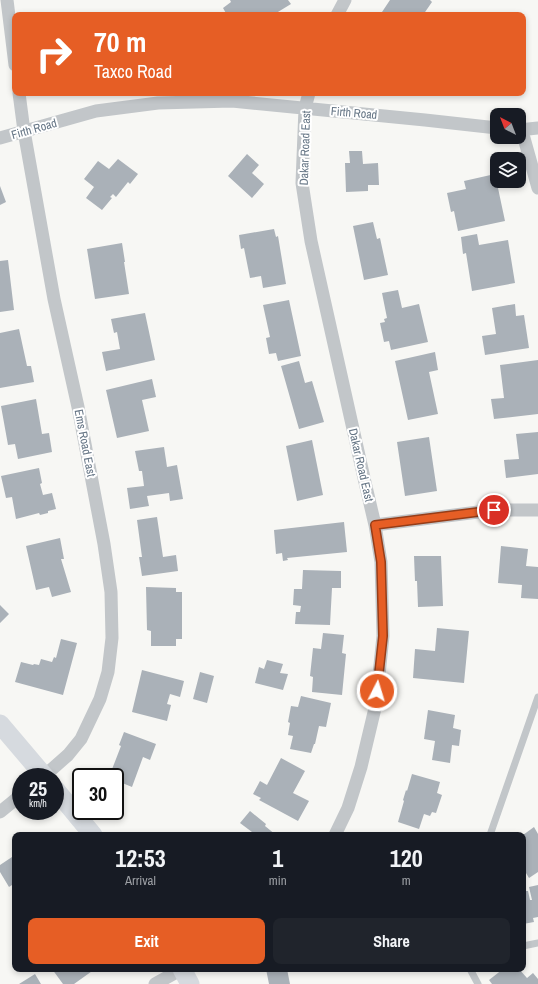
<!DOCTYPE html>
<style>
:root{--surface:#171b24;--page:#20242c;--text:#f1f3f6;--muted:#9ea1a6;--accent:#e65e25}
body{margin:0;font-family:"Archivo Narrow",sans-serif;background:var(--page);color:var(--text);height:100vh;display:flex;flex-direction:column;font-size:15px;white-space:nowrap}
*{box-sizing:border-box;margin:0}
p{font-size:13px;color:var(--muted)}
.icon{flex:none;width:22px;height:22px;fill:none;stroke:currentColor;stroke-width:2;stroke-linecap:round;stroke-linejoin:round}
.map{position:relative;flex:1;overflow:hidden}
.panel{position:absolute;left:12px;top:832px;width:514px;height:140px;display:flex;flex-direction:column;background:var(--surface);border-radius:8px;box-shadow:0 2px 6px #0003}
.panel>*{flex:none}
.top-card{position:absolute;left:12px;top:12px;width:514px;height:84px;border-radius:8px;box-shadow:0 2px 6px #0003;background:#e65e25;color:#fff;overflow:hidden}
.needle{width:26px;rotate:318deg}
.tools{position:absolute;left:490px;top:108px;display:grid;gap:8px}
.tools a{display:grid;place-items:center;width:36px;height:36px;border-radius:8px;background:var(--surface);box-shadow:0 2px 6px #0003;font-size:20px}
.speed{position:absolute;left:12px;top:768px;display:flex;gap:8px;font-size:20px;font-weight:700;text-align:center}
.speed>*{display:grid;place-content:center;width:52px;height:52px;border-radius:50%;background:var(--surface);box-shadow:0 2px 6px #0003;line-height:1}
.speed small{font-size:10px;font-weight:400}
.speed .limit{border:2px solid #111;border-radius:6px;background:#fff;color:#111}
.pin{position:absolute;display:grid;place-items:center;width:34px;height:34px;color:#fff;margin:-17px;border:2px solid #fff;border-radius:50%;box-shadow:0 1px 4px #0007}
.me{position:absolute;width:44px;margin:-22px;rotate:5deg;stroke-linejoin:round;filter:drop-shadow(0 0 3px #0008)}
.turn{display:flex;align-items:center;gap:14px;height:84px;padding:0 16px;font-size:18px}
.turn .icon{width:52px;height:52px;stroke-width:2.5}
.turn b{display:block;font-size:28px;line-height:34px}
.eta{display:flex;justify-content:space-evenly;align-items:center;height:68px;text-align:center}
.eta b{font-size:24px;font-weight:700;line-height:28px}
.action{display:flex;gap:8px;margin-top:auto;padding:8px 16px}
.action a{flex:1;height:46px;border-radius:8px;background:var(--accent);color:#fff;font-size:16px;font-weight:700;line-height:46px;text-align:center}
.action a+a{background:var(--page);color:var(--text)}
.map>svg:first-child{display:block}
.building{fill:#aab1b8}
.lines{fill:none;stroke-linecap:round;stroke-linejoin:round}
.lane{stroke:#c2c6c9;stroke-width:7}
.street{stroke:#c2c6c9;stroke-width:13}
.secondary{stroke:#d6dadf;stroke-width:19}
.route-casing{stroke:#963d18;stroke-width:10}
.route{stroke:#e65e25;stroke-width:7}
.labels{text-anchor:middle;stroke-width:4;stroke-linejoin:round;paint-order:stroke}
.street-label{font-size:12px;fill:#657585;stroke:#fff}
</style>
<div class="map">
<svg width="538" height="984" viewBox="0 0 538 984">
<rect width="100%" height="100%" fill="#f7f7f4"/>
<!-- building -->
<path class="building" d="M230 0H288L291 4 273 15H227L223 8 231 2Z
M390 0H430L432 2 423 15H380Z
M349 151H362L363 164 378 163 379 185H368V191L346 192 345 163H350Z
M247 154 259 165 252 173 264 184 252 198 228 176Z
M118 159 138 174 130 184 128 182 116 197 113 194 110 197 112 198 102 210 86 198 94 187 84 179 98 161 109 169Z
M495 174 505 221 458 231 454 211 451 212 447 193 466 189 464 181Z
M0 186 6 202 0 205Z
M373 222 377 239 380 238 388 275 364 280 353 226Z
M274 229 276 237 278 236 286 284 263 288 261 276 250 278 244 248 241 249 239 235Z
M477 234 479 245 508 240 515 283 472 291 466 253 463 254 461 237Z
M122 243 125 262H124L129 294 95 299 87 249Z
M8 260 14 310 0 312V261Z
M398 290 402 308 419 304 428 342 391 350 389 341 384 342 380 323 385 322 384 319 387 318 382 293Z
M289 300 301 356 278 361 276 353 269 354 266 338 270 337 263 305Z
M515 304 516 316 524 315 529 348 485 355 482 336 496 334 492 308Z
M145 313 155 360 106 371 102 352 120 349 117 332 114 333 111 319Z
M19 329 27 366H31L34 382 0 388V333Z
M435 352 438 370 429 372 438 414 408 420 395 361Z
M538 360V414L494 419 491 399 504 398 500 365Z
M299 361 305 383 312 381 324 422 299 429 281 366Z
M152 379 156 397 142 400 149 431 117 438 106 390Z
M36 399 42 434 49 433 52 452 18 459 15 444 8 445 1 406Z
M538 432V474L506 478 504 460 519 459 516 434Z
M429 437 437 491 405 496 397 442Z
M312 440 323 495 297 501 286 446Z
M164 447 167 467 177 465 183 499 170 501 169 493 147 496 149 506 130 509 127 488 144 486 142 471H139L135 451Z
M39 468 42 483 40 484 43 495 52 493 56 509 48 511V513L40 515 39 513 16 519 12 497 6 498 1 476Z
M157 517 163 557 176 555 178 571 142 576 139 557H142L137 520Z
M344 522 347 552 287 558 288 560 283 561 282 553 276 554 274 530Z
M60 538 64 559H61L71 592 52 597 49 587 36 590 26 546Z
M501 546 528 549 526 566 538 567V599L521 598 522 585 498 583Z
M414 556H441L443 606 418 607 417 581H415Z
M303 570 341 571V588H332L330 625 295 624 296 612H300L301 606 293 605 294 589H302Z
M146 587 176 588V592H182V639H176V646H151V631L147 630Z
M0 605 9 614 0 623Z
M437 628 469 631 464 683 413 678 415 649 435 651Z
M323 633 344 635 342 653 346 654 342 695 312 692 313 677 310 676 313 648 321 649Z
M61 639 77 643 63 695 15 682 21 662 33 665 34 664 39 665 41 659 52 662 54 657 56 658Z
M267 660 283 664 280 673 288 674 283 690 255 683 259 667 264 669Z
M142 670 184 681 180 697 170 694 167 704 171 705 167 721 132 712Z
M200 672 214 676 207 703 193 699Z
M301 696 331 703 326 727 319 726 315 744H314L311 753 290 749 293 736 288 735 290 723 288 722 291 706 298 707Z
M428 710 455 715 453 728 461 730 459 746 452 745 450 763 432 760 435 741 424 739Z
M124 732 156 744 150 760 143 757 132 787 115 780V777H109L121 746 119 745Z
M281 758 305 771 293 793 309 801 298 821 259 800 261 798 253 794 260 781 267 785Z
M412 774 440 782 437 793 442 795 436 813 432 812 430 816 424 814 419 829 398 822 404 801 403 800 406 790 407 791Z
M250 811 266 824 265 826 276 835H256L240 823Z
M534 827 538 834V872L529 878 523 868V846L525 844 523 841V835Z
M15 855V883L9 887 0 872V865Z
M538 885V917L533 918 534 922 523 924V891H528L530 900H532L529 887Z
M52 969H95L74 984H63Z
M266 969H287L290 984H269Z
M503 969H519L527 978 533 973 538 979V984H492L489 980Z
M35 974 41 984H19Z"/>
<g class="lines">
<!-- lane -->
<path class="lane" d="M490 835 538 697
M523 946 538 943
M470 969 478 984"/>
<!-- street -->
<path class="street" d="M7 0 15 65
M337 15 345 0
M19 93 24 131 54 299 78 407 104 544 111 592 112 638 108 672 100 699 81 739 68 755 43 777
M309 93 305 108 302 183 311 241 364 478 375 525 381 562 383 636 376 704 361 767 348 808 335 835
M519 130 538 128
M522 131 538 188
M0 138 96 111 158 103 232 101 425 120 497 128
M375 525 494 510H538
M0 812 21 795
M155 984 182 969"/>
<!-- secondary -->
<path class="secondary" d="M0 724 45 777
M55 789 93 835
M182 969 190 984"/>
</g>
<g class="lines">
<!-- route casing -->
<g class="route-casing">
<path id="route" d="M377 691 383 636 381 562 375 525 494 510"/>
</g>
<!-- route -->
<use href="#route" class="route"/>
</g>
<g class="labels">
<!-- street labels -->
<g class="street-label">
<text transform="translate(354 113) rotate(5)" y="4">Firth Road</text>
<text transform="translate(34 129) rotate(-16)" y="4">Firth Road</text>
<text transform="translate(305 148) rotate(-88)" y="4">Dakar Road East</text>
<text transform="translate(85 443) rotate(79)" y="4">Ems Road East</text>
<text transform="translate(361 465) rotate(77)" y="4">Dakar Road East</text>
</g>
</g>
</svg>
<div class="tools">
<a><svg class="needle" viewBox="-14 -14 28 28"><path d="M0-13l5 13h-10z" fill="#e53935"/><path d="M0 13l5-13h-10z" fill="#9ea1a6"/></svg></a>
<a><svg class="icon" aria-label="layers" viewBox="0 0 24 24"><path d="M12 4l9 5-9 5-9-5zM3 14l9 5 9-5"/></svg></a>
</div>
<div class="speed"><div>25<small>km/h</small></div><div class="limit">30</div></div>
<div class="pin" style="left:494px;top:510px;background:#d93025"><svg class="icon" aria-label="arrive" viewBox="0 0 24 24"><path d="M6 21V4h12l-3 4 3 4H6"/></svg></div>
<svg class="me" style="left:377px;top:691px" viewBox="-20 -20 40 40"><circle r="17" fill="#e65e25" stroke="#fff" stroke-width="3"/><path d="M0-11L8 9 0 5-8 9z" fill="#fff"/></svg>
<div class="top-card">
<div class="turn"><svg class="icon" aria-label="right" viewBox="0 0 24 24"><path d="M7 20v-9h11M14 6l5 5-5 5"/></svg><div><b>70 m</b>Taxco Road</div></div>
</div>
<section class="panel">
<div class="eta">
<div><b>12:53</b><p>Arrival</p></div>
<div><b>1</b><p>min</p></div>
<div><b>120</b><p>m</p></div>
</div>
<div class="action"><a>Exit</a><a>Share</a></div>
</section>
</div>
